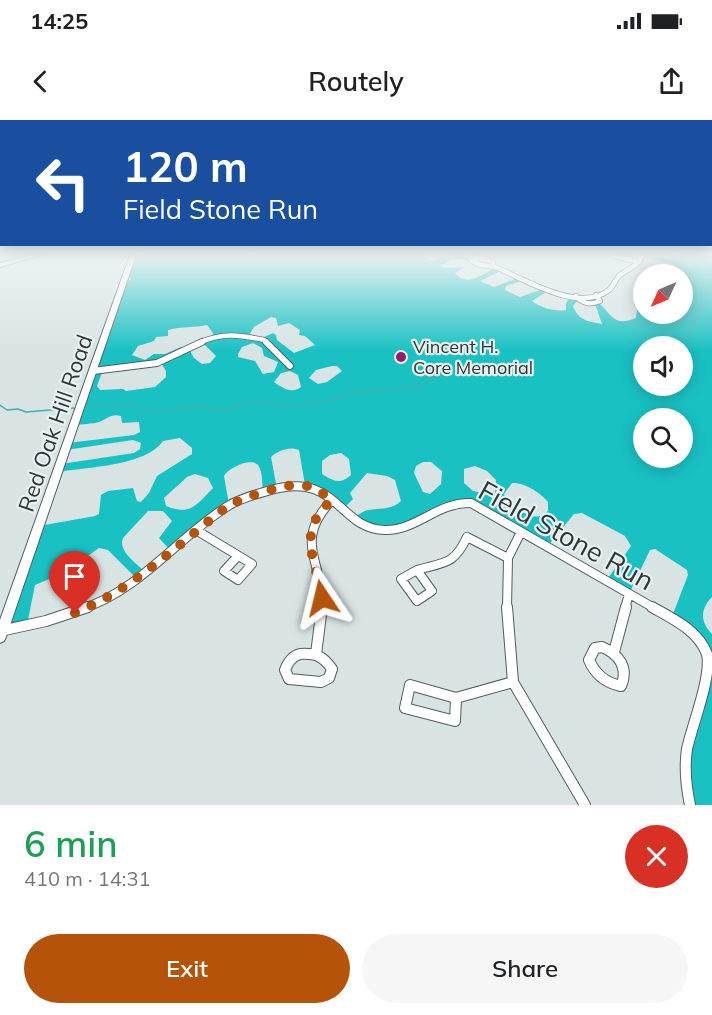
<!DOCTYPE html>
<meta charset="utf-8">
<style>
:root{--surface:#fff;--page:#f6f6f6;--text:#202124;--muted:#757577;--accent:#b45309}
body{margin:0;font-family:Mulish,sans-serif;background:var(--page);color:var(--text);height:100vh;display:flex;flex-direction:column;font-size:22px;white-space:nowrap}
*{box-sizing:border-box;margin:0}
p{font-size:20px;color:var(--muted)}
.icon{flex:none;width:33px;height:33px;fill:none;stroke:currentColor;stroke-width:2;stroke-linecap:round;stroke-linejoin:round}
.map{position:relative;height:685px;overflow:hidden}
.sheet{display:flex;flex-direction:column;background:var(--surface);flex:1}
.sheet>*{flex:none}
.banner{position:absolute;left:0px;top:0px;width:712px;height:126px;box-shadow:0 3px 15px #0003;background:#1a4fa0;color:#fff;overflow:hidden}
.needle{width:39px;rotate:226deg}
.tools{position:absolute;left:633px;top:144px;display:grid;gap:12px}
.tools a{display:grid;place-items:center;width:60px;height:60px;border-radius:50%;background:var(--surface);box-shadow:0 3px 15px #0003;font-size:30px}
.pin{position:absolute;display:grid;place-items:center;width:51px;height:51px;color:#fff;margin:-62px -26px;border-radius:50% 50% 50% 0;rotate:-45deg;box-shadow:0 0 6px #0007}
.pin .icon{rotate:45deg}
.me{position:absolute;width:66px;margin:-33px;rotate:350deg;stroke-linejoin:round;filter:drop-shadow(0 0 4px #0008)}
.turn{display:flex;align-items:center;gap:21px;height:126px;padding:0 24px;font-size:27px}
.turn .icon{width:78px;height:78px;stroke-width:2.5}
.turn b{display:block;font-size:42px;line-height:51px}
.round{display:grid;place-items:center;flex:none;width:63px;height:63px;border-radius:32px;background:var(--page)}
.headline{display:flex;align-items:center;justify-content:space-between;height:102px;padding:0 24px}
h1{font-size:36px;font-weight:600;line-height:45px;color:#1e9e55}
.button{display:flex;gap:12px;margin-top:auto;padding:12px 24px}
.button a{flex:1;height:69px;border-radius:36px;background:var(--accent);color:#fff;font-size:24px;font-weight:600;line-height:69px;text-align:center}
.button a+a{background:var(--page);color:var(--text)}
.status{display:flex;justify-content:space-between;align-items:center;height:42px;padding:0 30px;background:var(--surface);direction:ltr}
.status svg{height:16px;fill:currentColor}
header{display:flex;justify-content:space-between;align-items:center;height:78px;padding:0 24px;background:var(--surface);font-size:27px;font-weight:600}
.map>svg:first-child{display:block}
.forest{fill:#19c1c3;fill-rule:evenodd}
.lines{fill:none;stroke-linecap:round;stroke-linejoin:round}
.stream{stroke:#42afb1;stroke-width:1.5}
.street-far3-casing{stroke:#525d5d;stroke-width:6}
.street-far2-casing{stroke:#525d5d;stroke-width:8}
.street-far1-casing{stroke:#525d5d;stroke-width:10}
.street-casing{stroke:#525d5d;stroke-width:12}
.secondary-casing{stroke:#525d5d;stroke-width:2}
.street-far3{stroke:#fff;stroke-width:4.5}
.street-far2{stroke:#fff;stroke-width:6}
.street-far1{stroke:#fff;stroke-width:8}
.street{stroke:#fff;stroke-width:10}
.secondary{fill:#fff;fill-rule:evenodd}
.route{stroke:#b45309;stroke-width:10;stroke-dasharray:0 18}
.poi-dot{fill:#9a196e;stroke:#e5f2f1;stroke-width:2}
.labels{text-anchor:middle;stroke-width:4.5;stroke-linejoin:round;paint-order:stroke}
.far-poi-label{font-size:18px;fill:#303434;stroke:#e5f2f1;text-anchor:start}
.street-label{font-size:22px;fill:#303434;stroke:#e5f2f1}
.near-street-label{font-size:27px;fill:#303434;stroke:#e5f2f1}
</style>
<div class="status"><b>14:25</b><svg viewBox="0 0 49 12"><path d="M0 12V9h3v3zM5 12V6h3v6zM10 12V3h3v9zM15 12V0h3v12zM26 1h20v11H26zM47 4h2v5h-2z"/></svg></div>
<header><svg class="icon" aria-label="back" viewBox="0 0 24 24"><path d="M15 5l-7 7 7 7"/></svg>Routely<svg class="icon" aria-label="share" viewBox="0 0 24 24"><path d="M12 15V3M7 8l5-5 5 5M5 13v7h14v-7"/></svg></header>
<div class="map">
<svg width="712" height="685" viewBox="0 0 712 685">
<rect width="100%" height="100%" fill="#d8e4e4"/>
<!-- forest -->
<path class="forest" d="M133 135H421L433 141C446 135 460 131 471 140L452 139 441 146 445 148 464 147 455 153C469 169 484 152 497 147L503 150 480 161 494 167 520 157 525 160 506 166 505 170 520 177 543 169 548 171 532 181C541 188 556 192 566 190V183L571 176 578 180 573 186C579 201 587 201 602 204L595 184 599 183C613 195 612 207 636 198L637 190 643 188 644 194H682V154H661L635 147 669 153 673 144 642 137 645 135 671 139H674L673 135H712V477C700 489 700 502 712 514V685H690L684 665 707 555 699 520 671 499 688 455 687 450 655 429 650 430 629 474 606 461 631 426 625 416 582 393 574 394 547 427 459 381 404 406 387 411 354 397C358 395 363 391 368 390 379 388 392 390 401 381L395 360 387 356 367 353 350 373 353 379 343 389 305 365 299 330C290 326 278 330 271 337L277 369 263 373C262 366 263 351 258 345 251 337 228 348 224 356L229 385 171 431 159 418 172 401 163 391H148L123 418C118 431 135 442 144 451L136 458 108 430 99 428 64 453 35 465 27 505 2 510 39 406 95 396 99 394 101 375 108 371 133 368 137 381 141 382 149 373 157 356 192 334V328L180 318 163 321C146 346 87 347 58 352L61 344 134 333 140 329 141 323 133 320 66 330 68 323 134 315 140 312 139 302 122 303 121 296C111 293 107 299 99 302 92 304 82 304 74 305L123 162 131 160V157L125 158ZM271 197 276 198 278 206 289 203 300 210 299 215 305 216 315 225 294 233 277 220 276 215 273 213 260 219 249 215 254 207ZM207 205 213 213 212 217 202 222 216 236 210 243 202 244 194 238 189 229 186 231 181 227 165 234H154L145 240 132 235 138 226 154 221 156 217 168 216V210C182 206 193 208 207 205ZM253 223 262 228 264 236 278 242 274 252 263 254 255 241 238 237V234L242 227ZM644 226H682V266H644ZM160 241 166 251V257L155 267 126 271 123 269 100 270 97 266 103 250ZM332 246H337L342 251 327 262 318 264 309 258 316 250ZM290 251 298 255 301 267C292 274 282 268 274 262L281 253ZM644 298H682V338H644ZM341 333 349 339 351 355C340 365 333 361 322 354V341L330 335ZM423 342H431L442 351 441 364 430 374 423 372 414 353 416 346ZM475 346 487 351 496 360 495 373 492 375 473 371 464 363V349ZM195 354 208 358 213 368C196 385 191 396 166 386L164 378 187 357ZM512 363C524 362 541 373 548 382V391C545 393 543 395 540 396 529 400 507 383 504 374Z"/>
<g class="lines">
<!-- stream -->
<path class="stream" d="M678 218 685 219 692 208 696 207 692 201 699 196 701 185H710L707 178 712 163
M0 285 7 290 18 289 26 292 74 288
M88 287 131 285 160 292 200 286 223 291 256 280 289 287 333 280 349 273 418 267 447 251"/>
<!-- street-far3 casing -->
<g class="street-far3-casing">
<path id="street-far3" d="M465 135C474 139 483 138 493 142L492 145
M611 135 639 142
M472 138 471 140C480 148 490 144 500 149 527 161 580 193 609 170 613 167 615 160 619 156 628 148 638 147 643 135
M576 176C582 184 591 185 600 181L596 175
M199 223C222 212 240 215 264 220L267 223"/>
</g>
<!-- street-far2 casing -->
<g class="street-far2-casing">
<path id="street-far2" d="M266 222 290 246
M93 251 157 243 202 222"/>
</g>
<!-- street-far1 casing -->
<g class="street-far1-casing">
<path id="street-far1" d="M196 410 252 444 238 460 224 451 238 436
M417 450 432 471 417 481 401 459Z
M417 450C445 442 454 445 467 417L508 438
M84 488C140 470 179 416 228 386 240 378 257 374 271 370 338 351 338 409 385 410 416 411 437 382 471 383L654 488
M322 488C324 441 292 422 332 380
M507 488 508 438 521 412
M625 488 629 474"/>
</g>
<!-- street casing -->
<g class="street-casing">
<path id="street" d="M507 487 513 562 585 685
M652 487C673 499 698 510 707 534 712 556 692 606 687 629 684 649 686 666 690 685
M0 511 46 501 88 487
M602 527C619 534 629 548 621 566 606 563 595 554 589 540L595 528Z
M614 532 626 487
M300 534C316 533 323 536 332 549L329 558 321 562 289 559 285 550C288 542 292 536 300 534Z
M316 534 322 487
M410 565 456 578 455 601 405 588Z
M456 578 513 562"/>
</g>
<!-- secondary casing -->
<g class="secondary-casing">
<path id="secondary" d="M33 135H42L0 147V143Z
M130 135H136L6 517 4 521 0 523V500Z"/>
</g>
<!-- street-far3 -->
<use href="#street-far3" class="street-far3"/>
<!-- street-far2 -->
<use href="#street-far2" class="street-far2"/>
<!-- street-far1 -->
<use href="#street-far1" class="street-far1"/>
<!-- street -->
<use href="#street" class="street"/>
<!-- secondary -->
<use href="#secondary" class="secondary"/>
</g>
<!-- sky -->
<linearGradient id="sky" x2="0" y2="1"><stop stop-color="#65b2d2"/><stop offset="0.58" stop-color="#edf3f3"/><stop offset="1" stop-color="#edf3f3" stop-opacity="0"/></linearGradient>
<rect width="712" height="231" fill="url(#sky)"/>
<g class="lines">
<!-- route -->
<path class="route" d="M75 493C132 470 181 422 229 385 248 377 287 361 307 366 317 369 324 374 332 380 295 412 316 438 322 478"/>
</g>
<!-- markers -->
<circle class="poi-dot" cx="401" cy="237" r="6"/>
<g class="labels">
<!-- far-poi labels -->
<g class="far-poi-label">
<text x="413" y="233">Vincent H.<tspan x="413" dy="21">Core Memorial</tspan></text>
</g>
<!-- street labels -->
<g class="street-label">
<text transform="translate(55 303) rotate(-71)" y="8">Red Oak Hill Road</text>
</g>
<!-- near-street labels -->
<g class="near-street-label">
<text transform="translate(566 416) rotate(29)" y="9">Field Stone Run</text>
</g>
</g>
</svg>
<div class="tools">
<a><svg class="needle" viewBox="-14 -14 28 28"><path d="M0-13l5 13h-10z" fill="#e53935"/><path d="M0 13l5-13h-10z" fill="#757577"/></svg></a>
<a><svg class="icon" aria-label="sound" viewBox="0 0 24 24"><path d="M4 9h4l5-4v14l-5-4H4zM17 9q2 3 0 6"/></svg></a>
<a><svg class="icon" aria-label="search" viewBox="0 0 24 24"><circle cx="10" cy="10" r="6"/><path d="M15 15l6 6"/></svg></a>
</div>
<div class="pin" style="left:75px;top:493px;background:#d93025"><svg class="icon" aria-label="arrive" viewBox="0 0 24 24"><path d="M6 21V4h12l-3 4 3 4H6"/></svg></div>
<svg class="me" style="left:322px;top:478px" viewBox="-20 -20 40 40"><path d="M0-17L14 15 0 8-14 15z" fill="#b45309" stroke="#fff" stroke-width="4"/></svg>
<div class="banner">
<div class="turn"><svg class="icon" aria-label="left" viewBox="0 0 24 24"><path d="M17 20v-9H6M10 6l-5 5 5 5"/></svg><div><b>120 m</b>Field Stone Run</div></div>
</div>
</div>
<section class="sheet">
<div class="headline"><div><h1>6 min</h1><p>410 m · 14:31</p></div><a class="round" style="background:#d93025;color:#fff"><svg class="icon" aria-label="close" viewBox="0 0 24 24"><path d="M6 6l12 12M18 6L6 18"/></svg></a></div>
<div class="button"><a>Exit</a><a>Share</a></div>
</section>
